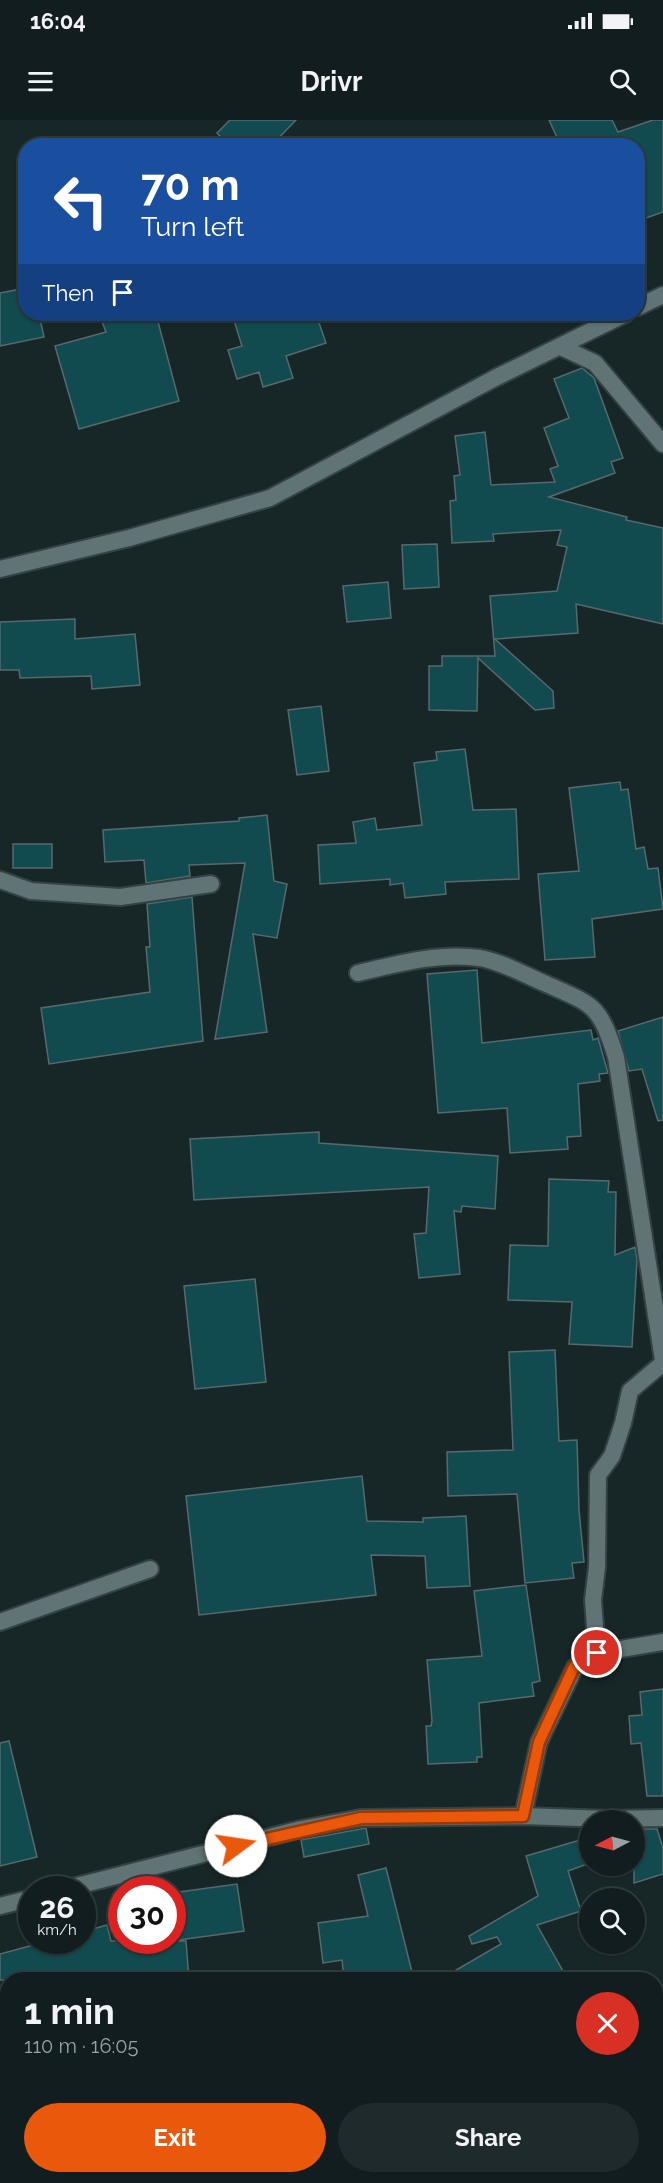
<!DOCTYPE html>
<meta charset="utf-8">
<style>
:root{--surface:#111d1e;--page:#1e2a2b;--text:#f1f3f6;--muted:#9ca2a4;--line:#303b3c;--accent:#ea580c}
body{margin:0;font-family:Raleway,sans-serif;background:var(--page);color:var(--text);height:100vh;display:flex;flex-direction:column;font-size:22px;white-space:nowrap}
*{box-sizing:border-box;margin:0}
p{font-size:20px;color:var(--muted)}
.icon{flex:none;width:33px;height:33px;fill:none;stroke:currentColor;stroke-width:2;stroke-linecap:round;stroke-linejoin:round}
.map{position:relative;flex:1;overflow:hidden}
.drawer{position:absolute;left:0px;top:1852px;width:663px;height:212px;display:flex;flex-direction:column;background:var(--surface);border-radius:24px 24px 0 0;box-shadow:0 2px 4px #0004,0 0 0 2px var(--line)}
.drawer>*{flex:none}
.top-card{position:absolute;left:18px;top:18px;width:627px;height:183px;border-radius:24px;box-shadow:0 2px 4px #0004,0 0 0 2px var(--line);background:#1a4fa0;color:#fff;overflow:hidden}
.needle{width:39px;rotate:264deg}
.fabs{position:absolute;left:579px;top:1690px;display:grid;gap:12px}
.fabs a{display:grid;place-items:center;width:66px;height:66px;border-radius:50%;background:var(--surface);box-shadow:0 2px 4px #0004,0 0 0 2px var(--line);font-size:30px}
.speed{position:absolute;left:18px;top:1756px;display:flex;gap:12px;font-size:30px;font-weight:700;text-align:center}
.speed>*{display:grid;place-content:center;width:78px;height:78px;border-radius:50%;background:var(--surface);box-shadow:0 2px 4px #0004,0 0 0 2px var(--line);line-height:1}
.speed small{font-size:15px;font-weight:400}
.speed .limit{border:9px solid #d22;background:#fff;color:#111}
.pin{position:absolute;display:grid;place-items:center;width:51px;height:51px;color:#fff;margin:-26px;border:3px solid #fff;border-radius:50%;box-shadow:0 2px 6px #0007}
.me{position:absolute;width:66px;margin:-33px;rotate:76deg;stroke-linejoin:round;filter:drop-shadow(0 0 4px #0008)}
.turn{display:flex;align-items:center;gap:21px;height:126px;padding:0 24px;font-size:27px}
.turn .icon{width:78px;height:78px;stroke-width:2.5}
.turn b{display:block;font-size:42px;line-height:51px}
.then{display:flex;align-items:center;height:57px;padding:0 24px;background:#0003;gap:12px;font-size:22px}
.round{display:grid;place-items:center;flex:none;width:63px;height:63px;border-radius:32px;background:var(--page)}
.overview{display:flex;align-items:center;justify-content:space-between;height:102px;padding:0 24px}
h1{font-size:36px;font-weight:700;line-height:45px}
.cta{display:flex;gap:12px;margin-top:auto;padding:12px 24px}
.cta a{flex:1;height:69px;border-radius:36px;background:var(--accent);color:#fff;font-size:24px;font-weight:700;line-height:69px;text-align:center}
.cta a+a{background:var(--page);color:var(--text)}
.status{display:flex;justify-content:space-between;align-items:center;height:42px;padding:0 30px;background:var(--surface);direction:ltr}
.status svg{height:16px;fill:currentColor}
header{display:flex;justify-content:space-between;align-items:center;height:78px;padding:0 24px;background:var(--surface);font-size:27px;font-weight:700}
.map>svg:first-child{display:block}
.building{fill:#124b4f;stroke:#57696b;stroke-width:1.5}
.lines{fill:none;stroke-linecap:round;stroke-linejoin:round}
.minor-casing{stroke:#344242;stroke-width:20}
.minor{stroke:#617475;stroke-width:16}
.route-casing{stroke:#983908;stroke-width:15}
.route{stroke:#ea580c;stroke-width:10}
</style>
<div class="status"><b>16:04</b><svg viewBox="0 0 49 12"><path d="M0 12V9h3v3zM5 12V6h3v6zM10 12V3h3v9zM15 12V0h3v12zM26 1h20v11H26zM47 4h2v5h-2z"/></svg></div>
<header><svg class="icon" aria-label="menu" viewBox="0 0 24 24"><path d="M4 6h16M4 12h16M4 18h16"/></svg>Drivr<svg class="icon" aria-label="search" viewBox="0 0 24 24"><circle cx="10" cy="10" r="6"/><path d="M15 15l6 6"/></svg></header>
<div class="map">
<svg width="663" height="2063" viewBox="0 0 663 2063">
<rect width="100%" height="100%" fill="#172728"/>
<!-- building -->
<path class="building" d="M230 0H296L271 26H229L217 13Z
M549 0H612L618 12 653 0H663V92L638 101V26H561Z
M26 168V194H39L44 217 0 226V173Z
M99 194H156L179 281 79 309 55 226 106 212Z
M232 194H316L326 223 286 236 293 258 263 267 259 252 237 259 228 230 242 226Z
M582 248 594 258 623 338 611 342 615 353 549 377 627 397 626 400 663 408V504L576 484 578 513 495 519 553 571 554 588 535 590 478 538 477 591 429 590V546H442V536H495L490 476 557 471 567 427 557 425 561 410 493 414 494 421 452 423 450 381 456 380 454 356 460 355 455 316 485 312 491 365 555 362 550 349 558 346 544 308 569 298 554 259Z
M437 424 439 467 404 469 402 425Z
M388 462 391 498 347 502 343 466Z
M75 499V519L135 514 140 565 92 569 91 556 20 558 19 550H0V502Z
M321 586 329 651 297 655 288 590Z
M465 629 473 690 516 689 519 759 445 762 446 774 405 778 403 763 390 765V759L320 764 318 725 356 723 353 702 375 698 377 710 422 705 414 643 437 640 436 632Z
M620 662 621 670 628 669 636 729 644 727 648 749 658 748 663 789 592 799 595 837 545 840 538 754 579 751 569 668Z
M267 695 274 761 287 764 277 818 253 814 267 912 215 919 245 743 189 745 190 756 146 763 144 740 105 742 103 710 239 701V698Z
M13 724H52V748H13Z
M192 777 203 921 49 944 41 888 150 872 146 827H150L147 784Z
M477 850 482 923 591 910 593 920 598 918 608 953 599 954 600 961 578 964 581 1016 567 1017 568 1029 510 1033 507 988 438 993 427 854Z
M663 897V1000L658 1001 642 949 629 951 618 911Z
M319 1012V1023L498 1036 495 1089 462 1086 461 1092 454 1091 460 1154 419 1158 414 1114 426 1113 429 1067 194 1080 190 1019Z
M549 1059 609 1061 608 1072H616L615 1135 635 1127 637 1140 632 1227 569 1224 572 1182 508 1180 510 1125 548 1126Z
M255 1159 266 1262 195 1269 184 1166Z
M555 1230 559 1321 577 1320 579 1390 584 1442 572 1443 574 1458 525 1463 517 1374 448 1376 447 1332 513 1330 509 1232Z
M362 1356 367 1401 423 1402V1398L466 1396 470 1466 427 1468 425 1436 371 1435 376 1475 199 1495 186 1376Z
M526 1465 540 1561 532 1563 534 1576 479 1583 482 1637H477V1642L428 1644 426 1606H431L432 1601 427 1540 482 1536 474 1471Z
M663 1569V1676H647L641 1623 631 1624 629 1596 642 1595 640 1572Z
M9 1621 37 1737 0 1746V1623Z
M366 1708 369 1724 304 1737 301 1720Z
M634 1709H657L663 1728V1754L634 1763Z
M590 1717V1743L568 1751 581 1791 537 1805 568 1860H439L501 1824 497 1817 472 1824 469 1816 538 1776 526 1736Z
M386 1748 414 1860H344L342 1840 323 1843 318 1803 368 1796 358 1755Z
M237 1764 244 1811 172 1821V1773Z
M107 1805 111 1821H186L189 1860H0V1834L48 1821H82V1812Z"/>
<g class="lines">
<!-- minor casing -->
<g class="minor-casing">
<path id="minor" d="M638 187 663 175
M561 227 595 243 663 324
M0 449 129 418 270 378 495 258 625 194
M0 760 31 771 120 777 211 764
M358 853C396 844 440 832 480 838 502 842 523 854 544 863 593 885 599 883 616 937L663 1240
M0 1502 150 1449
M597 1533 593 1480 597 1447 598 1355 612 1336 623 1303 630 1271 663 1243
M523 1696 539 1622 575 1547 597 1533 663 1522
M61 1770 301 1709 361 1698 523 1696 609 1699 663 1698
M0 1786 32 1778"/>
</g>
<!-- minor -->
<use href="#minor" class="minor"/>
</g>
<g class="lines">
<!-- route casing -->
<g class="route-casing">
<path id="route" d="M236 1726 361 1698 523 1696 539 1622 574 1547 597 1533"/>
</g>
<!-- route -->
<use href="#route" class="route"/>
</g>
</svg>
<div class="fabs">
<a><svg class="needle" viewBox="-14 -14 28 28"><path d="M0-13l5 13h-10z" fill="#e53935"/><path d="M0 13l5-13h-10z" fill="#9ca2a4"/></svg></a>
<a><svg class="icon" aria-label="search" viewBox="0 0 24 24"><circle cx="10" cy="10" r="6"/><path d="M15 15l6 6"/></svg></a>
</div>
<div class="speed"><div>26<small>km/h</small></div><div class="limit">30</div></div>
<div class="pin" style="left:597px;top:1533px;background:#d93025"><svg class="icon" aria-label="arrive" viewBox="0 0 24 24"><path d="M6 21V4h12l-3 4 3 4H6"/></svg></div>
<svg class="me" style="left:236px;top:1726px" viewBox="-20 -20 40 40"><circle r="19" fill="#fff"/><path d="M0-13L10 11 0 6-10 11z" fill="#ea580c"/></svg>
<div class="top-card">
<div class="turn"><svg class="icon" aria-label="left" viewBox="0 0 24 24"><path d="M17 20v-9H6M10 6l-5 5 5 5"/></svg><div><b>70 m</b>Turn left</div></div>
<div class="then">Then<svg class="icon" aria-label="arrive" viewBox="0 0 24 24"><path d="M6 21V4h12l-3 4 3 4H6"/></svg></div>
</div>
<section class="drawer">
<div class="overview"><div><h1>1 min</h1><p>110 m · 16:05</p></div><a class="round" style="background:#d93025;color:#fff"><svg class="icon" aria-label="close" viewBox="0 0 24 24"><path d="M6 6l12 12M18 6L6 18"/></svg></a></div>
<div class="cta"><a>Exit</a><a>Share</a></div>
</section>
</div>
